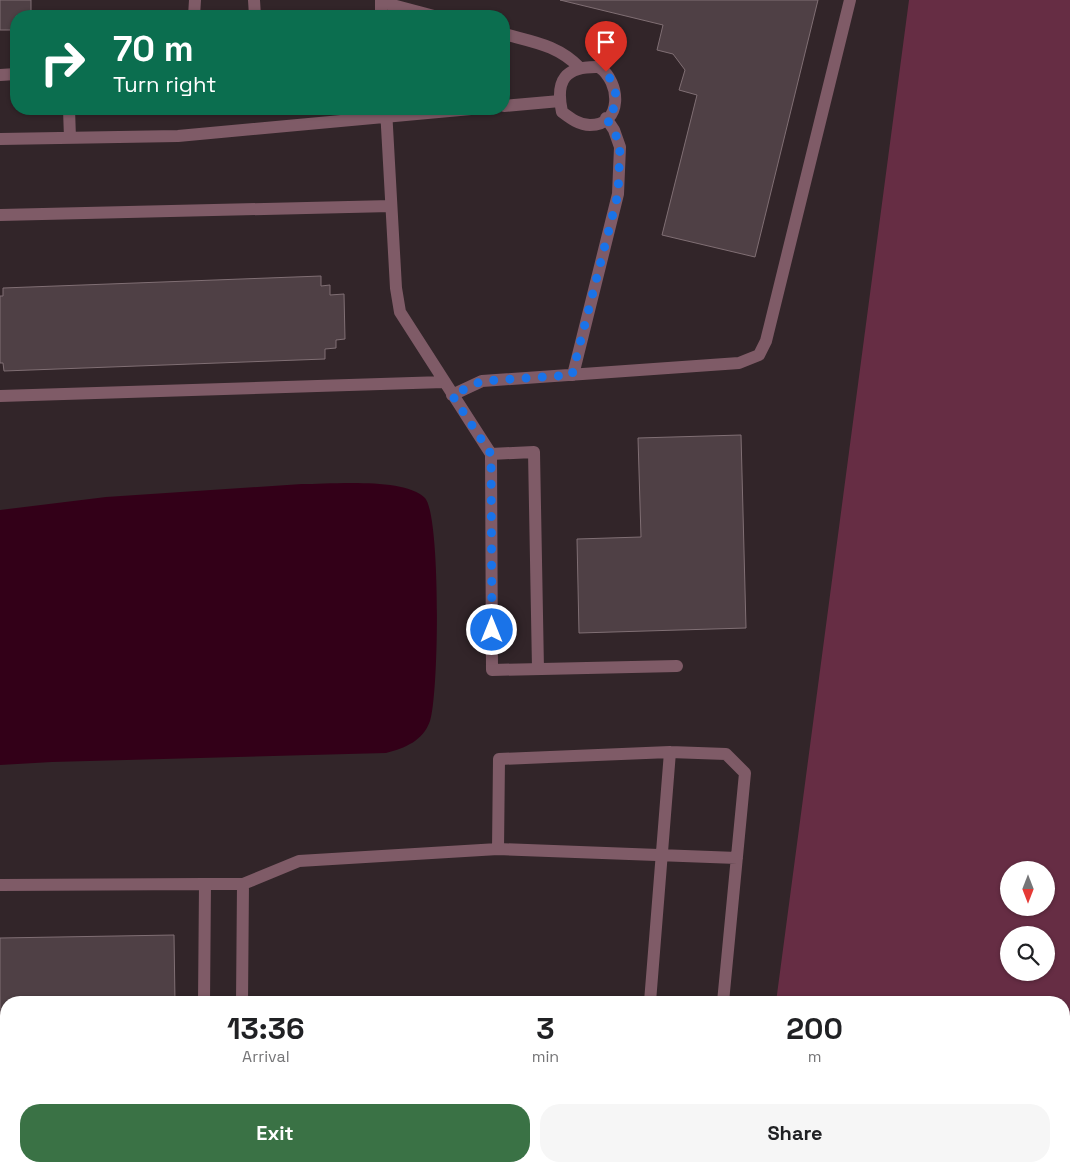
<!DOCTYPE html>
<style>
:root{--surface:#fff;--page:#f6f6f6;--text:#202124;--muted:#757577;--accent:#3a7245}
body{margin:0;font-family:"Space Grotesk",sans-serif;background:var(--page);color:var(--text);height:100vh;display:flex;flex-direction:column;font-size:19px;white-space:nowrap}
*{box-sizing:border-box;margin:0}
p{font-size:16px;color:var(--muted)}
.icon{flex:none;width:28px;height:28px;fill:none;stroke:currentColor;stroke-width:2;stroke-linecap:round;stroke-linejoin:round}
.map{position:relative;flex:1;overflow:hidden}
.sheet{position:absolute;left:0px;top:996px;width:1070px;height:176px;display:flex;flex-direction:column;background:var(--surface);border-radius:20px 20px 0 0;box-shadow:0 1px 4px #0004}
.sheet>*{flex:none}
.guide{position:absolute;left:10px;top:10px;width:500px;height:105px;border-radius:20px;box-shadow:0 1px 4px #0004;background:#0b6e4f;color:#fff;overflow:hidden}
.needle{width:32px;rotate:180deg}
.buttons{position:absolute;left:1000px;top:861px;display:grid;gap:10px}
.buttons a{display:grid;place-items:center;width:55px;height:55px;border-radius:50%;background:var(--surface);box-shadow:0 1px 4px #0004;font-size:25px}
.pin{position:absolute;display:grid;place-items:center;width:42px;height:42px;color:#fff;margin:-51px -21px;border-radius:50% 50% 50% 0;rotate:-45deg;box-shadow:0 0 5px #0007}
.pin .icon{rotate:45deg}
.me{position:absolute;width:55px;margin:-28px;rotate:0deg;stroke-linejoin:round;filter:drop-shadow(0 0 4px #0008)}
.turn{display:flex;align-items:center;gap:18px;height:105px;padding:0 20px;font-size:22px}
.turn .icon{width:65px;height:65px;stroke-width:2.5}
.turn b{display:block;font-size:35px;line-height:42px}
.eta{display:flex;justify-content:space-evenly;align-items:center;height:85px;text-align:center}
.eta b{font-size:30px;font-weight:600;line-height:35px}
.action{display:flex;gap:10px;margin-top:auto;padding:10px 20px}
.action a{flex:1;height:58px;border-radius:20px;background:var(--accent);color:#fff;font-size:20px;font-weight:600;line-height:58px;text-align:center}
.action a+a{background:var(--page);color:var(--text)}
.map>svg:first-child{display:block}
.green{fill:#662d44;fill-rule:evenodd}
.water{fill:#330018}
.building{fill:#4f4045;stroke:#806f74}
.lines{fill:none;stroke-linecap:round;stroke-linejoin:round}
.minor{stroke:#7f5b67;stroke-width:12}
.route{stroke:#1a73e8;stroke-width:9;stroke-dasharray:0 16.2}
</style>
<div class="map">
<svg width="1070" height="1172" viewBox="0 0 1070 1172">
<rect width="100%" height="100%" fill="#322529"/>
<!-- green -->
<path class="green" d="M909 0H1070V1172H754V1166H1064V1002H776ZM1009 870H1046V908H1009ZM1009 935H1046V972H1009Z"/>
<!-- water -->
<path class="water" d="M302 484C331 484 405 477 425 498 441 516 439 694 430 721 423 741 405 748 386 753L52 762 0 765V510L106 497Z"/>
<!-- building -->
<path class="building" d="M0 0H31V16H16V30H0Z
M560 0H818L755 257 662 235 697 95 679 90 685 70 673 54 657 50 663 25Z
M321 276V286L330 285V295L344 294 345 339 336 340V348L325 349V359L4 371 3 363H0V296H3V288Z
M741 435 746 628 579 633 577 539 641 537 638 438Z
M174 935 175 1002H6V1041H0V938Z"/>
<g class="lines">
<!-- minor -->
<path class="minor" d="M254 0 255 16
M381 0V16
M381 2 434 16
M194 16 195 0
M504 34C533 42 558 45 580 68
M599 67C621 82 623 125 590 125 579 125 570 118 562 112 555 80 565 66 599 67Z
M0 75 16 74
M504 106 560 101
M69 109 70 138
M386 109 396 288 400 312 491 454 492 670 677 666
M0 139 178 136 471 109
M0 215 391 206
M573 375 618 194 620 147 614 130 606 118
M452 395 482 381 739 363 759 355 766 341 850 0
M0 396 444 382
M491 454 534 452 538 669
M498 849 737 858
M243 884 299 861 498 849 499 759 670 752 726 754 745 773 723 1002
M0 885 205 884
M204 1002 205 884H243L242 1002
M650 1002 670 752
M0 1089H6
M0 1152H6
M546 1166V1172
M610 1166 611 1172
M240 1172V1166"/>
</g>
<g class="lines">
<!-- route -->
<path class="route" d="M492 630 491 454 452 395 482 381 572 375 618 194 620 147 614 130 606 118C622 104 616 87 606 72"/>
</g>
</svg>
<div class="buttons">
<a><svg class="needle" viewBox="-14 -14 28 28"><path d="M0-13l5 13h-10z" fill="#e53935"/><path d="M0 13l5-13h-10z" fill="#757577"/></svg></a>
<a><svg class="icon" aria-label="search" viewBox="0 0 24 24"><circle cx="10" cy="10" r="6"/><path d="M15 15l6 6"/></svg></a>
</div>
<div class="pin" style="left:606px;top:72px;background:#d93025"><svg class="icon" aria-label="arrive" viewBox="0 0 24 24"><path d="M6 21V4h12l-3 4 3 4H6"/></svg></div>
<svg class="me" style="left:492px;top:630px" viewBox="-20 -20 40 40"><circle r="17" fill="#1a73e8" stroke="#fff" stroke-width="3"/><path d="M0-11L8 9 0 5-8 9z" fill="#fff"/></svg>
<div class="guide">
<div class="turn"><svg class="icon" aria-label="right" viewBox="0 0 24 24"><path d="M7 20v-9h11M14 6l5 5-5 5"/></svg><div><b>70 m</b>Turn right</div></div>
</div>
<section class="sheet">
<div class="eta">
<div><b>13:36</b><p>Arrival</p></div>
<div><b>3</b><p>min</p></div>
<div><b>200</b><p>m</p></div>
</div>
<div class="action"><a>Exit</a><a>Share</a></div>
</section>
</div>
